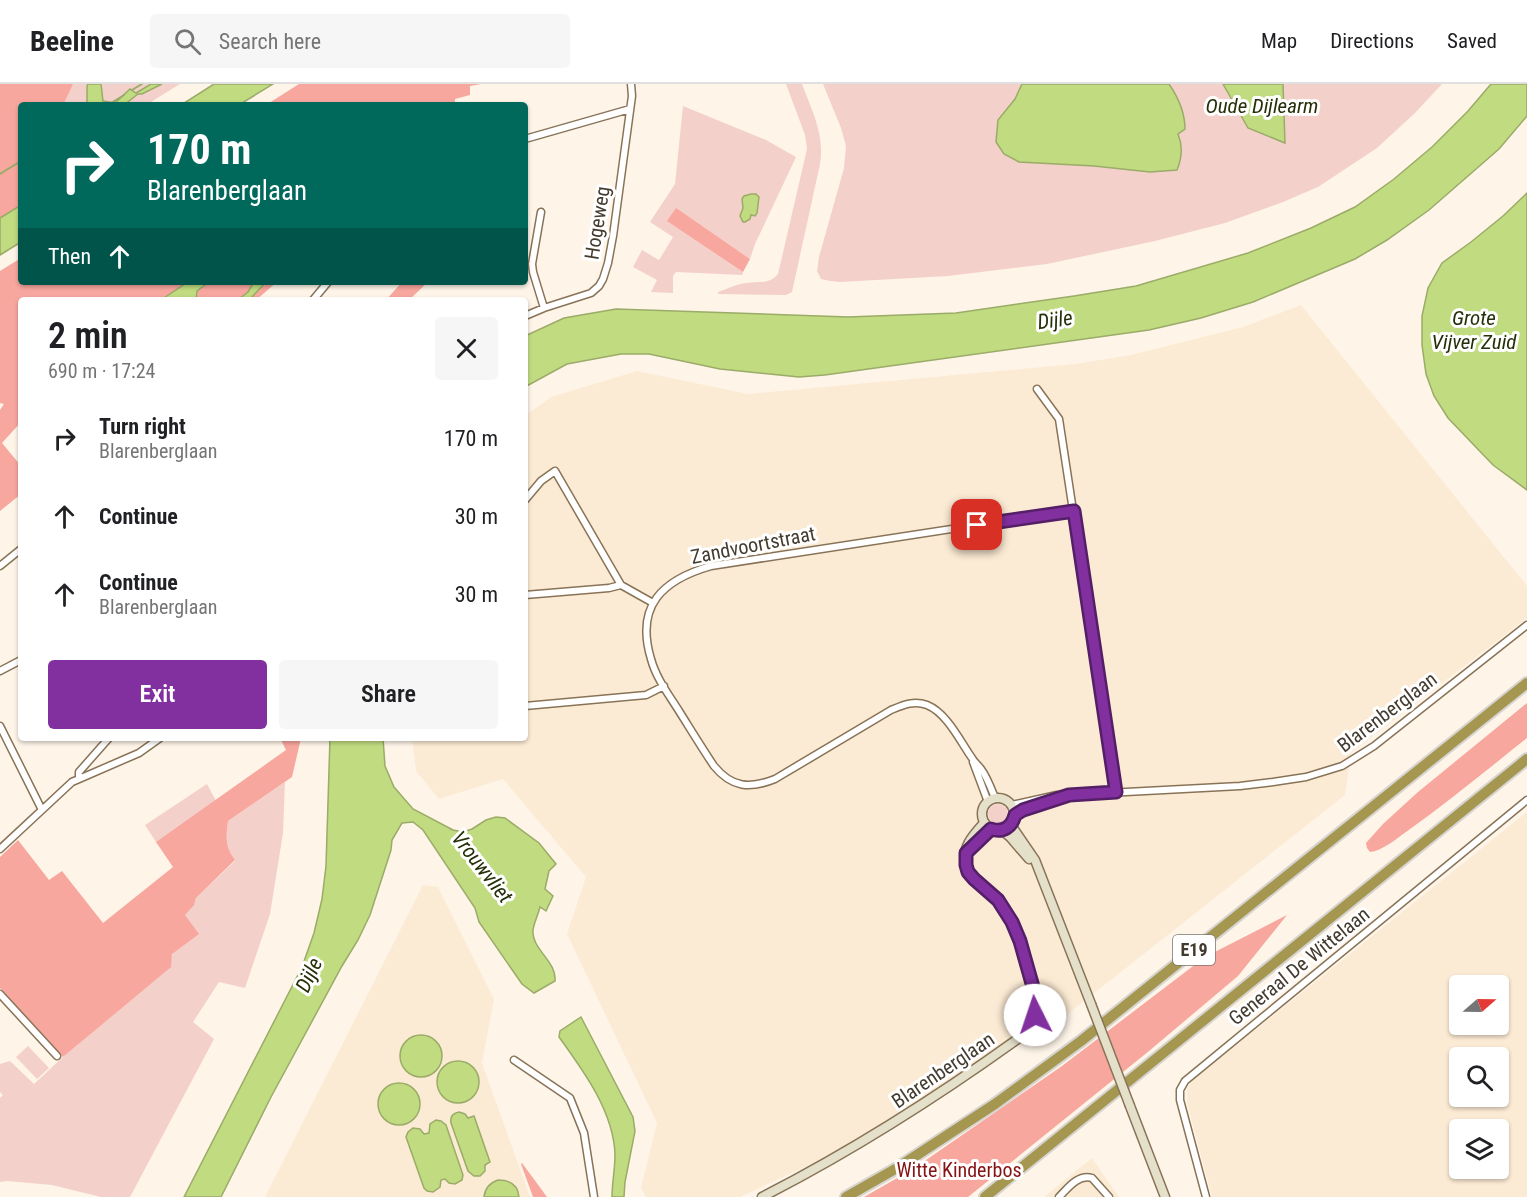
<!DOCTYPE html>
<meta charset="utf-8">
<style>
:root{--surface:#fff;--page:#f6f6f6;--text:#202124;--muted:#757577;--line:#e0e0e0;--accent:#82309f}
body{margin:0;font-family:"Roboto Condensed",sans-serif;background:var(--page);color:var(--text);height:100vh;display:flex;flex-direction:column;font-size:22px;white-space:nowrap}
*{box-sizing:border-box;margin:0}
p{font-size:20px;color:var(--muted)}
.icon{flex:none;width:33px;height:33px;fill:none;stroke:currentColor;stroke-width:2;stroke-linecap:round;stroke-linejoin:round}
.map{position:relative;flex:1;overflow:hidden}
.details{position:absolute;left:18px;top:213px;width:510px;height:444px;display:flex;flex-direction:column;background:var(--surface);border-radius:6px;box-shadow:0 2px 4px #0004}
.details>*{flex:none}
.banner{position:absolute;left:18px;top:18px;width:510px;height:183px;border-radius:6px;box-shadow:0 2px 4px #0004;background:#00695c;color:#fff;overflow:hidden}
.needle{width:39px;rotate:70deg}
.fabs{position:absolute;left:1449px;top:891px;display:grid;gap:12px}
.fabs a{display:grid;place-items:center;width:60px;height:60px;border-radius:6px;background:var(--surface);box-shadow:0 2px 4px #0004;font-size:30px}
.pin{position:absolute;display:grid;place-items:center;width:51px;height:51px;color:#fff;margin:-26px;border-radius:12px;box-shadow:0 3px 9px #0006}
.me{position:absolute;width:66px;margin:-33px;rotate:356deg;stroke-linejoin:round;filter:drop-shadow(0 0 4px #0008)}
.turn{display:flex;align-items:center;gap:21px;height:126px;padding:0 30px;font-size:27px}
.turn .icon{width:78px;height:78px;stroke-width:2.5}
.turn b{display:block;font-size:42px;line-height:51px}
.then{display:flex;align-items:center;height:57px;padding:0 30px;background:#0003;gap:12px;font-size:22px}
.round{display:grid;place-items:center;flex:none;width:63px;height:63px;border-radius:6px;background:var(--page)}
.overview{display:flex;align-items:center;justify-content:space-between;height:102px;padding:0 30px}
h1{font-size:36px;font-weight:600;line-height:45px}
.cta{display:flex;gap:12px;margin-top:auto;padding:12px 30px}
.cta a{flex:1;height:69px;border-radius:6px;background:var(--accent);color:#fff;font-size:24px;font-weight:600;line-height:69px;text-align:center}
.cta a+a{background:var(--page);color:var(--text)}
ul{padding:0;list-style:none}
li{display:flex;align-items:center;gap:18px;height:78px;padding:0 30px}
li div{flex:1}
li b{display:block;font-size:22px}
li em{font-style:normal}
header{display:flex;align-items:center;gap:36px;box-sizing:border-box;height:84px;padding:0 30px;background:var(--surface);border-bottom:2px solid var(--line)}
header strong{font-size:28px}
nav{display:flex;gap:33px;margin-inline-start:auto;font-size:21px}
.search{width:420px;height:54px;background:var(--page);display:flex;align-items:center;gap:15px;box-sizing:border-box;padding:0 21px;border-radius:6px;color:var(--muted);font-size:22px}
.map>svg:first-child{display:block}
.built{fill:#fcebd4;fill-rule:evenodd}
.green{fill:#f4d0cb}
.forest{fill:#f8a79e}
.water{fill:#c0db80;stroke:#9bab68;stroke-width:1.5}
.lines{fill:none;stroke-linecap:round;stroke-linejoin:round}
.stream{stroke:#9bab68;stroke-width:2}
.street-casing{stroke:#887357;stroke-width:9}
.secondary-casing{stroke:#887357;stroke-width:11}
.highway-casing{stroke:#d6d4d1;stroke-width:14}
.street{stroke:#fff;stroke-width:6}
.secondary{stroke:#e4e0ca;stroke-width:8}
.highway{stroke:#a5974f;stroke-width:10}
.secondary-bridge-casing{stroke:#887357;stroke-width:11;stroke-linecap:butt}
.secondary-bridge{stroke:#e4e0ca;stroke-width:8}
.route-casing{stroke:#541f67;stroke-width:15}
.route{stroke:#82309f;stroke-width:10}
.labels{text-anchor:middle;stroke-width:6;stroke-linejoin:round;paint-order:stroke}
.shield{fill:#fff;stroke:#7c766d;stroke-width:1.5}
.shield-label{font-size:18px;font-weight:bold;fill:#443b2f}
.street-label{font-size:20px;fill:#443b2f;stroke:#fff}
.park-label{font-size:20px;fill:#871213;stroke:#fff}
.water-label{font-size:21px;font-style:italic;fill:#252f08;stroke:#fff}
</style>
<header>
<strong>Beeline</strong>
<div class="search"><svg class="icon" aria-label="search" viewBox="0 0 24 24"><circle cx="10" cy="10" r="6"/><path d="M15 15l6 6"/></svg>Search here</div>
<nav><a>Map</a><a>Directions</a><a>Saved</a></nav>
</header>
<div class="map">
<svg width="1527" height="1113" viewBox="0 0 1527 1113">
<rect width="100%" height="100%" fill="#fef4e8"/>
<!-- built -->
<path class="built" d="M1301 221 1527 502V534L1351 669 1345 711 1055 940 820 1076 740 1113H646L641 1104 657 1039 567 850 586 793 503 695 439 715 416 687 412 654H525V332L551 313 637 287 748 310 1075 280 1131 271 1243 243Z
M1527 728V1113H1212L1187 1019V1004L1195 994ZM1460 902H1498V940H1460ZM1460 974H1498V1012H1460ZM1460 1046H1498V1084H1460Z
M423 801 438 803 494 915 482 979 530 1113H265Z
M1092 1074 1119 1113H1044Z"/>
<!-- green -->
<path class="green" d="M0 0H180L146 21H21Z
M786 0H802C812 27 825 51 820 80L792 208 786 211 718 210V208C727 205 737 200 746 199 759 197 769 201 778 190L807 65 805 51Z
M823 0H1442L1415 29 1377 64 1318 103 1283 118 1225 139 1155 157 1047 180 948 192 840 198 830 197 821 195 817 187 819 173 844 84 846 62 841 44Z
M683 22 766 56 796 73 755 160 750 175 676 125 668 137 743 188 742 191 676 188 673 192V209L651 208 657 196 633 183 642 166 659 176 673 153 650 138 675 100Z
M285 698 283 749 270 830 245 904 219 898 193 938 214 955 130 1113H101L52 1101 7 1097 0 1098V1014L3 1011 0 1008V980L10 977 34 1000 63 973 170 883C172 870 179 841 185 831 189 824 194 822 196 814L235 777C225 761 226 754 228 737Z
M207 700 216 717 156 758 145 741Z
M988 730a10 10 0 1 1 20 0a10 10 0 1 1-20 0Z
M28 962 49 984 37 995 16 973Z"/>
<!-- forest -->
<path class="forest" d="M0 0H73L63 21H21V115L16 126 0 136Z
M299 0H481L470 2V11L455 15V21H266Z
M676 124 750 175 743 188 667 137Z
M21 174V198H188L161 216H21V338L2 359 21 382V410L0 427V326L4 320 0 319V187Z
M209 198H254L248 208 238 216H196L197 207Z
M266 198H277L256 216H249Z
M402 198H428L409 216H386Z
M1527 619V654C1487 686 1448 718 1406 748 1396 755 1382 767 1370 768L1367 764 1366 759 1383 740 1418 708Z
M280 654H301L292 693 228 737C226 754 225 762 235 776L196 814 194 821 185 831 199 850 172 870 171 883 63 973 0 904V773L18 756 49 796 62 787 103 839 173 783 156 758 286 666Z
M1287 831 1238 892 1149 967 968 1113H864L913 1085 1062 982 1205 873Z
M522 1079 547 1113H533L521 1080Z"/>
<!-- water -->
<path class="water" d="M88 0H101L103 17 115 19 130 5 136 9 151 0H162L142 10H138L124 21H87V2Z
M214 0H273L239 21H181Z
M1022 0H1169C1178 13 1185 29 1185 45L1178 50C1183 62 1182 74 1177 86L1150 88 1094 82 1019 78 1004 70 996 58 998 36 1015 15Z
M1223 0H1283L1285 59 1248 44Z
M1491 0H1527V32L1499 65 1429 126 1387 156 1355 175 1253 218 1201 234 1149 246 825 291 799 293 720 285 649 270H621L567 280 525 303V252L564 234 616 225 848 233 956 229 1074 212 1136 202 1248 169 1311 144 1355 123 1394 95 1432 63 1468 27Z
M1527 109V406L1493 381 1448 334 1434 312 1426 290 1422 261V232L1428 204 1442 179 1471 158 1503 132Z
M751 110H756L759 113 757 129 755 132 751 131 750 135 745 138H743L740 132 743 124 742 115 744 112Z
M21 121V158L0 171V134Z
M188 198H209L197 207 196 216H161Z
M254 198H266L249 216H238L248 208Z
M330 654H383L385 682 394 703 413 725 453 746 463 748 472 745 486 736 496 733 505 734 539 759 556 780 549 787 545 805 553 812 546 827 540 823C538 831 534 839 533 846 531 865 557 877 555 897L534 909 522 900 479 838 475 824 423 746 413 738 402 739 392 756 391 766 370 831 358 856 342 882 271 1013 221 1113H184L302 883 314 849 322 815 326 782Z
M581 933 633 1033 635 1047 625 1098 624 1113H612C612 1099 615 1085 615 1071 614 1028 583 986 559 953L560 947Z
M400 972a21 21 0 1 1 42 0a21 21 0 1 1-42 0Z
M437 998a21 21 0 1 1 42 0a21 21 0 1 1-42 0Z
M378 1020a21 21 0 1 1 42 0a21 21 0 1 1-42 0Z
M459 1028 465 1030 468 1034 474 1032 490 1078 485 1081V1087L480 1092H474L468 1087 451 1039C450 1033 453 1029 459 1028Z
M436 1036 441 1037 446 1041 463 1091 462 1096 455 1100 449 1099 445 1095 441 1096 440 1103 433 1108 427 1107 424 1104 406 1053 408 1048 413 1044 420 1045 424 1050 429 1049 430 1040Z
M498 1096C510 1096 518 1101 519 1113H484C485 1104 489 1099 498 1096Z"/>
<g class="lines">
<!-- stream -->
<path class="stream" d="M132 6 142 0
M108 21 124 11
M0 90 21 77"/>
<!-- street casing -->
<g class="street-casing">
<path id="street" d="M525 55 630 25
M541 128 532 180 533 188 544 224
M313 216 328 198
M525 232 544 224 591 209 599 202 603 195 608 179 613 152 632 12 631 0
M1037 305 1059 335 1116 708
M525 416 541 397 555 387 621 501 653 519
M0 482 21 465
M525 511 609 504 621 501
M0 587 21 576
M525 622 646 611 664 602
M0 642 42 726
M973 678 988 718
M79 694V688L109 654
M995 714C991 704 987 693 981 685 978 681 974 678 972 674 960 657 947 629 927 621 914 616 903 621 891 626L775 695C750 705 732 704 714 682 702 664 691 646 679 627 669 611 656 594 651 575 635 522 662 496 711 482L1042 431 1074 427
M1012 721 1057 711H1069L1240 702 1273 698 1306 693 1342 682 1374 662 1527 541
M1015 731 1023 726 1059 714
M0 765 72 698 139 669 160 654
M0 910 57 972
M514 976 570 1014 584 1049 594 1113
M1059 1113C1068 1104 1078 1090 1092 1094L1109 1113
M1206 1113 1180 1016V1006L1185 997 1527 716"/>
</g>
<!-- secondary casing -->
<g class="secondary-casing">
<path id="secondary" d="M982 730a16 16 0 1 1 32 0a16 16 0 1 1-32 0Z
M1011 741 1035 776 1091 920
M1002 746 1010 753 1029 775
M966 769 991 745
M1130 1022 1165 1113
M762 1113C852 1067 937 1013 1019 954 1028 945 1035 936 1036 923 1038 906 1016 841 1006 827 1001 819 995 812 988 806 980 799 969 794 966 783 961 764 972 752 984 739"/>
</g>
<!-- highway casing -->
<g class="highway-casing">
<path id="highway" d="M846 1113 897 1084 995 1020 1081 957 1527 599
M985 1113 1527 675"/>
</g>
<!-- street -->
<use href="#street" class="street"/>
<!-- secondary -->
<use href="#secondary" class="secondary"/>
<!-- highway -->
<use href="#highway" class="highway"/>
<!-- secondary-bridge casing -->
<g class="secondary-bridge-casing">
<path id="secondary-bridge" d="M1091 920 1130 1022"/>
</g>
<!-- secondary-bridge -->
<use href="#secondary-bridge" class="secondary-bridge"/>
</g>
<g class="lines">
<!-- route casing -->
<g class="route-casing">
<path id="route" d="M977 441 1074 427 1116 708 1069 711 1023 726 1015 731C1012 743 1003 749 991 745L966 769V781L968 788 974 795 998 816 1012 838 1020 857 1035 910 1036 921 1035 931"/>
</g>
<!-- route -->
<use href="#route" class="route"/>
</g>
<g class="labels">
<!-- shield labels -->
<rect class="shield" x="1173" y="851" width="42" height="30" rx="4.5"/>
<g class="shield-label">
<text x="1194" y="872">E19</text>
</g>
<!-- street labels -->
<g class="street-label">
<text transform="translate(597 139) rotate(-81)" y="7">Hogeweg</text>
<text transform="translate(753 461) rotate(-11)" y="7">Zandvoortstraat</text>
<text transform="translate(1387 628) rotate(-37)" y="7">Blarenberglaan</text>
<text transform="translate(1299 882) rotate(-39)" y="7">Generaal De Wittelaan</text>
<text transform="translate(943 986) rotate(-34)" y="7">Blarenberglaan</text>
</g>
<!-- park labels -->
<g class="park-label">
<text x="959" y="1093">Witte Kinderbos</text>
</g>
<!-- water labels -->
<g class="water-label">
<text x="1262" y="29">Oude Dijlearm</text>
<text x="1474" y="241">Grote<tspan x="1474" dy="24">Vijver Zuid</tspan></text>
<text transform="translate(1055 236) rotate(-8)" y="7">Dijle</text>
<text transform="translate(482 783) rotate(52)" y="7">Vrouwvliet</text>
<text transform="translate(309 891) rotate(-65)" y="7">Dijle</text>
</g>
</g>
</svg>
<div class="fabs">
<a><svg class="needle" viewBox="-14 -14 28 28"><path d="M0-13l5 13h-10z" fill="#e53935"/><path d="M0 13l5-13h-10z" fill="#757577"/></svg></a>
<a><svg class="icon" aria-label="search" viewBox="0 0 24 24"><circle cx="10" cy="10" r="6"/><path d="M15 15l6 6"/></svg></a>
<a><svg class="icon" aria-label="layers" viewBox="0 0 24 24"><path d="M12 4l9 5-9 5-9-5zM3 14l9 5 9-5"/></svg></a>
</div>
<div class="pin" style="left:977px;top:441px;background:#d93025"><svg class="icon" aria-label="arrive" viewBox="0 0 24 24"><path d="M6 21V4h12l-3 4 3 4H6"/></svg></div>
<svg class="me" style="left:1035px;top:931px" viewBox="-20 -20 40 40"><circle r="19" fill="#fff"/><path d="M0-13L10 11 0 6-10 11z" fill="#82309f"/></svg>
<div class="banner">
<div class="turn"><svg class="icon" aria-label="right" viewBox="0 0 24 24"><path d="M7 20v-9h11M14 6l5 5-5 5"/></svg><div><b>170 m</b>Blarenberglaan</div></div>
<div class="then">Then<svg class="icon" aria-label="ahead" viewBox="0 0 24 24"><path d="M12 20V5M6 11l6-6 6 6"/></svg></div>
</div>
<section class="details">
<div class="overview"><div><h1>2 min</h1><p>690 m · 17:24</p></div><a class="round"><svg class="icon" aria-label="close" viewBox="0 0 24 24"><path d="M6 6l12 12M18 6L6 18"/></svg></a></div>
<ul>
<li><svg class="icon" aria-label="right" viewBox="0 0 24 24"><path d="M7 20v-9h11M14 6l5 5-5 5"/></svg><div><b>Turn right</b><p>Blarenberglaan</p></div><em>170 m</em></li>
<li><svg class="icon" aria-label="ahead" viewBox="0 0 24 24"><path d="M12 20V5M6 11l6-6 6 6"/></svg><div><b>Continue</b></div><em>30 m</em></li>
<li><svg class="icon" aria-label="ahead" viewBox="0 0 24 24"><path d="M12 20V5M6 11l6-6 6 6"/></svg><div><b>Continue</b><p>Blarenberglaan</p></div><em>30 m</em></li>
</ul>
<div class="cta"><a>Exit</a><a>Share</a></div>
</section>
</div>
